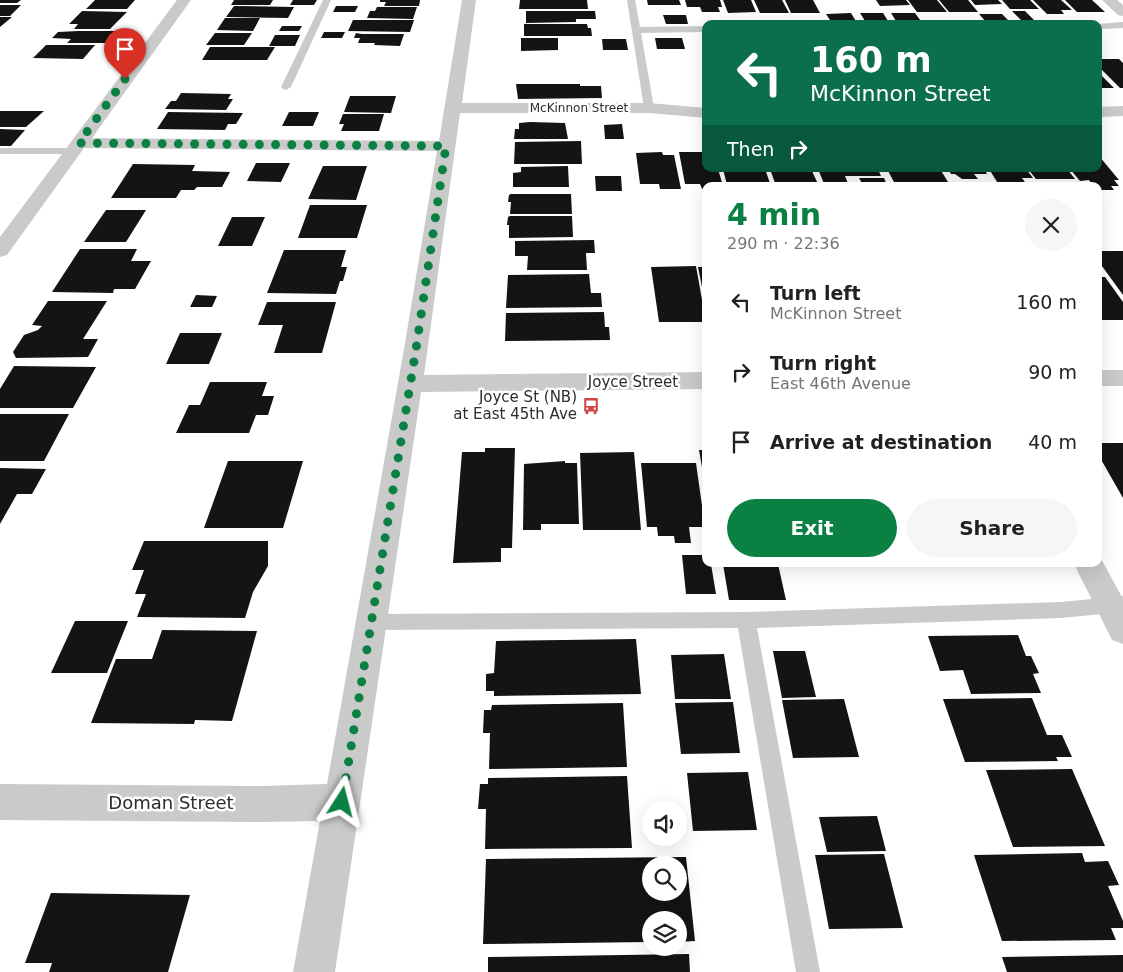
<!DOCTYPE html>
<meta charset="utf-8">
<style>
:root{--surface:#fff;--page:#f6f6f6;--text:#202124;--muted:#757577;--accent:#0b8043}
body{margin:0;font-family:"DejaVu Sans",sans-serif;background:var(--page);color:var(--text);height:100vh;display:flex;flex-direction:column;font-size:19px;white-space:nowrap}
*{box-sizing:border-box;margin:0}
p{font-size:16px;color:var(--muted)}
.icon{flex:none;width:28px;height:28px;fill:none;stroke:currentColor;stroke-width:2;stroke-linecap:round;stroke-linejoin:round}
.map{position:relative;flex:1;overflow:hidden}
.drawer{position:absolute;left:702px;top:182px;width:400px;height:385px;display:flex;flex-direction:column;background:var(--surface);border-radius:10px;box-shadow:0 5px 20px #0002}
.drawer>*{flex:none}
.hud{position:absolute;left:702px;top:20px;width:400px;height:152px;border-radius:10px;box-shadow:0 5px 20px #0002;background:#0b6e4f;color:#fff;overflow:hidden}
.fabs{position:absolute;left:642px;top:801px;display:grid;gap:10px}
.fabs a{display:grid;place-items:center;width:45px;height:45px;border-radius:50%;background:var(--surface);box-shadow:0 5px 20px #0002;font-size:25px}
.pin{position:absolute;display:grid;place-items:center;width:42px;height:42px;color:#fff;margin:-51px -21px;border-radius:50% 50% 50% 0;rotate:-45deg;box-shadow:0 0 5px #0007}
.pin .icon{rotate:45deg}
.me{position:absolute;width:55px;margin:-28px;rotate:9deg;stroke-linejoin:round;filter:drop-shadow(0 0 4px #0008)}
.turn{display:flex;align-items:center;gap:18px;height:105px;padding:0 25px;font-size:22px}
.turn .icon{width:65px;height:65px;stroke-width:2.5}
.turn b{display:block;font-size:35px;line-height:42px}
.then{display:flex;align-items:center;height:48px;padding:0 25px;background:#0003;gap:10px;font-size:19px}
.round{display:grid;place-items:center;flex:none;width:52px;height:52px;border-radius:26px;background:var(--page)}
.summary{display:flex;align-items:center;justify-content:space-between;height:85px;padding:0 25px}
h1{font-size:30px;font-weight:700;line-height:38px;color:var(--accent)}
.primary-button{display:flex;gap:10px;margin-top:auto;padding:10px 25px}
.primary-button a{flex:1;height:58px;border-radius:30px;background:var(--accent);color:#fff;font-size:20px;font-weight:700;line-height:58px;text-align:center}
.primary-button a+a{background:var(--page);color:var(--text)}
ul{padding:0;list-style:none}
li{display:flex;align-items:center;gap:15px;height:70px;padding:0 25px}
li div{flex:1}
li b{display:block;font-size:19px}
li em{font-style:normal}
.map>svg:first-child{display:block}
.building{fill:#141414;fill-rule:evenodd}
.lines{fill:none;stroke-linecap:round;stroke-linejoin:round}
.lane{fill:#cacaca;fill-rule:evenodd}
.street{fill:#cacaca;fill-rule:evenodd}
.route{stroke:#0b8043;stroke-width:9;stroke-dasharray:0 16.2}
.labels{text-anchor:middle;stroke-width:5;stroke-linejoin:round;paint-order:stroke}
.far-street-label{font-size:12px;fill:#2d2d2d;stroke:#fff}
.street-label{font-size:15px;fill:#2d2d2d;stroke:#fff}
.poi-label{font-size:15px;fill:#2d2d2d;stroke:#fff;text-anchor:end}
.near-street-label{font-size:18px;fill:#2d2d2d;stroke:#fff}
</style>
<div class="map">
<svg width="1123" height="972" viewBox="0 0 1123 972">
<rect width="100%" height="100%" fill="#fff"/>
<!-- building -->
<path class="building" d="M0 0H21L17 3H0Z
M95 0H135L127 9H86Z
M234 0H273L270 5H231Z
M293 0H317L314 5H290Z
M380 0H420L419 6H384L386 2H380Z
M520 0H587L588 9H519Z
M647 0H679L681 5H648Z
M685 0H720L722 7H718L720 12H702L700 7H687Z
M723 0H751L756 12 728 13Z
M754 0H782L789 13H760Z
M785 0H813L820 13H791Z
M876 0H906L910 5 880 6Z
M908 0H937L947 12H917Z
M939 0H968L978 12H949Z
M971 0H998L1002 4 975 5Z
M1002 0H1030L1039 9H1010Z
M1033 0H1061L1072 10H1061L1064 14H1047Z
M1065 0H1092L1105 12H1077Z
M0 5H21L10 16H0Z
M234 6 294 7 288 18 226 17Z
M336 6H358L355 12H333Z
M377 7H417L413 19 367 18 370 11H375Z
M82 11 127 12 110 29H74L78 24H69Z
M526 11H595L596 19H576V22L526 23Z
M1012 11H1025L1035 21H1022Z
M851 13 857 23H832L826 14Z
M860 13H883L890 24H867Z
M891 13H915L923 24H898Z
M979 14H1002L1011 23H987Z
M663 15H686L688 24H666Z
M0 17H12L0 27Z
M225 18H260L253 31 217 30Z
M353 20H414L410 32 348 31Z
M524 24H587L588 28H591L592 36H524Z
M282 26H302L299 31H279Z
M78 31H116L106 43H67L71 39 52 38 58 32Z
M324 32H345L342 38H321Z
M215 33H252L244 45H206Z
M356 33 362 34H404L400 46 374 45 375 43H358L360 38H354Z
M275 35H300L295 46H269Z
M521 38H558V50L521 51Z
M655 38H682L685 49H657Z
M602 39H626L628 50H603Z
M46 45H95L83 59 33 58Z
M210 47H275L267 60H202Z
M1099 59H1119L1123 63V88H1120L1099 67Z
M1099 73 1114 88H1099Z
M516 84H580V86H601L602 98 518 99Z
M181 93 231 94 228 99H233L226 110 165 109 171 101H176Z
M350 96H396L391 113 344 112Z
M0 111H44L26 127H0Z
M168 112 243 113 236 124H228L225 130 157 129Z
M289 112H319L313 126H282Z
M343 114H384L379 131H341L344 124H339Z
M530 122 565 123 568 139H514L515 129H519V123Z
M622 124 624 139H605L604 125Z
M0 129 25 130 11 146H0Z
M581 141 582 164H514L515 142Z
M662 152 663 155H674L681 189H660L659 184H640L636 153Z
M679 152H706V169H718L723 186H706V189H702L700 184H685Z
M1099 156 1119 180H1114L1119 186H1111L1114 190H1099V186H1093L1089 180 1080 181 1070 169H1099Z
M256 163H290L281 182 247 181Z
M133 164 195 165 192 171 230 172 222 187H197L194 190H181L176 198H111Z
M323 166H367L356 200 308 199Z
M568 166 569 187H513V173L521 172V167Z
M723 169H765L771 186 727 185Z
M770 169H811L819 186H776Z
M818 169H878L881 176H845L849 186H825Z
M887 169H940L948 182H942L945 186H903L901 183 894 182Z
M948 169H984L987 174H974L978 179H962L955 174H951Z
M989 169H1026L1033 178H1022L1027 185H999Z
M1028 169H1067L1075 179H1036Z
M595 176H621L622 191H596Z
M859 178H884L887 185H863Z
M511 194H571L572 214H510L511 202H508L509 195Z
M310 205H367L357 238H298Z
M106 210H146L126 242H84Z
M510 216H572L573 237 509 238V225H507L508 217Z
M232 217H265L252 246H218Z
M594 240 595 253H586L587 270H527L528 256H515V241Z
M80 249H137L131 261H151L135 289H114L113 293 52 292Z
M284 250H346L341 267H347L343 281H340L336 294 267 293Z
M1099 251H1123V295L1099 262Z
M696 266 706 322H659L651 267Z
M698 267H706V301L705 302Z
M589 274 591 293H601L602 307 506 308 508 275Z
M1099 277H1105L1123 302V320H1099Z
M196 295 217 296 212 307H190Z
M48 301H107L83 339H98L88 357 16 358 13 352 24 335 38 330 42 326 32 325Z
M267 302H336L322 353H274L283 325H258Z
M604 312 605 327H609L610 340 505 341 506 313Z
M180 333H222L209 364H166Z
M14 366 96 367 73 408H0V389Z
M210 382H267L262 396H274L268 415H256L249 433H176L189 405H200Z
M0 414H69L44 461H0Z
M1099 443H1123V498L1099 456Z
M485 448H515L512 548H501V562L453 563 462 452H485Z
M699 450H706V485H705Z
M634 452 641 530H583L580 453Z
M228 461H303L283 528H204Z
M565 461V463H577L579 524H541V530H523L524 464Z
M641 463H696L705 527H689L691 543H675L674 536H658L657 527H647Z
M0 468 46 469 32 494H17L0 524Z
M144 541H268V566L253 592 245 618 137 617 146 594H135L144 570H132Z
M682 555H706V564H711L716 594H686Z
M723 564H778L786 600H729Z
M75 621H128L107 673H51Z
M162 630 257 631 232 721 195 720 194 724 91 723 116 659H152Z
M1018 635 1026 656H1031L1039 673 1033 674 1041 693 971 694 963 670 940 671 928 636Z
M636 639 641 694 494 696V691H486V674L494 673 496 641Z
M773 651H805L816 697 782 698Z
M724 654 731 699H675L671 655Z
M1032 698 1047 735H1062L1072 757H1056L1058 761 965 762 943 699Z
M844 699 859 757 793 758 782 700Z
M733 702 740 753 681 754 675 703Z
M623 703 627 767 489 769 490 733H483L484 710H491L492 705Z
M1072 769 1105 846 1013 847 986 770Z
M748 772 757 830 693 831 687 773Z
M627 776 632 848 485 849 486 809H478L480 784H488V778Z
M877 816 886 851 827 852 819 817Z
M1082 853 1085 862 1108 861 1119 885 1108 886 1123 921V928H1111L1116 940 1002 941 974 855Z
M884 854 903 928 829 929 815 855Z
M686 857 695 941 679 942V920H651V942L483 944 486 859ZM651 865H679V892H651Z
M51 893 190 895 168 972H49L52 963H25Z
M689 954 690 972H488V957Z
M1123 955V972H1007L1002 957Z"/>
<g class="lines">
<!-- lane -->
<path class="lane" d="M323 0H331L291 87 286 90 283 89 281 87Z
M627 0H635L640 27 706 26V32L641 33 654 108 649 111 644 108Z
M1123 22V28L1099 29 1098 24Z
M0 148H72L77 151 72 154H0Z
M1123 596V612L1061 618 757 628 820 972H796L738 628 371 630 364 628 362 622 364 616 371 614 746 612 1061 602Z"/>
<!-- street -->
<path class="street" d="M177 0H191L92 138 439 141 462 0H476L462 103H649L706 108V118L649 113H460L424 375 706 372V389L421 392 335 972H293L320 821 263 822 0 820V784L263 786 327 784 404 349 437 151 84 148 7 255 0 257V237Z
M1102 0H1117L1123 5V16L1118 15Z
M1123 106V116L1099 117V107Z
M1099 370H1123V386H1099Z
M1099 555 1123 599V644L1112 640 1074 564H1099Z"/>
</g>
<g class="lines">
<!-- route -->
<path class="route" d="M125 79 79 143 446 146 416 349 342 802"/>
</g>
<!-- icons -->
<defs>
<g id="bus-bare" transform="scale(1.35)"><path d="M-5-6H5V4H4V6H2V4H-2V6H-4V4H-5ZM-3.5-4V0h7V-4ZM-3.5 1.2v1.5H-2V1.2ZM2 1.2v1.5H3.5V1.2Z" fill="#d24341" stroke="#fff" stroke-width="2.5" paint-order="stroke"/></g>
</defs>
<g fill-rule="evenodd">
<use href="#bus-bare" x="591" y="406"/>
</g>
<g class="labels">
<!-- far-street labels -->
<g class="far-street-label">
<text x="579" y="112">McKinnon Street</text>
</g>
<!-- street labels -->
<g class="street-label">
<text x="633" y="387">Joyce Street</text>
</g>
<!-- poi labels -->
<g class="poi-label">
<text x="577" y="402">Joyce St (NB)<tspan x="577" dy="17">at East 45th Ave</tspan></text>
</g>
<!-- near-street labels -->
<g class="near-street-label">
<text x="171" y="809">Doman Street</text>
</g>
</g>
</svg>
<div class="fabs">
<a><svg class="icon" aria-label="sound" viewBox="0 0 24 24"><path d="M4 9h4l5-4v14l-5-4H4zM17 9q2 3 0 6"/></svg></a>
<a><svg class="icon" aria-label="search" viewBox="0 0 24 24"><circle cx="10" cy="10" r="6"/><path d="M15 15l6 6"/></svg></a>
<a><svg class="icon" aria-label="layers" viewBox="0 0 24 24"><path d="M12 4l9 5-9 5-9-5zM3 14l9 5 9-5"/></svg></a>
</div>
<div class="pin" style="left:125px;top:79px;background:#d93025"><svg class="icon" aria-label="arrive" viewBox="0 0 24 24"><path d="M6 21V4h12l-3 4 3 4H6"/></svg></div>
<svg class="me" style="left:342px;top:802px" viewBox="-20 -20 40 40"><path d="M0-17L14 15 0 8-14 15z" fill="#0b8043" stroke="#fff" stroke-width="4"/></svg>
<div class="hud">
<div class="turn"><svg class="icon" aria-label="left" viewBox="0 0 24 24"><path d="M17 20v-9H6M10 6l-5 5 5 5"/></svg><div><b>160 m</b>McKinnon Street</div></div>
<div class="then">Then<svg class="icon" aria-label="right" viewBox="0 0 24 24"><path d="M7 20v-9h11M14 6l5 5-5 5"/></svg></div>
</div>
<section class="drawer">
<div class="summary"><div><h1>4 min</h1><p>290 m · 22:36</p></div><a class="round"><svg class="icon" aria-label="close" viewBox="0 0 24 24"><path d="M6 6l12 12M18 6L6 18"/></svg></a></div>
<ul>
<li><svg class="icon" aria-label="left" viewBox="0 0 24 24"><path d="M17 20v-9H6M10 6l-5 5 5 5"/></svg><div><b>Turn left</b><p>McKinnon Street</p></div><em>160 m</em></li>
<li><svg class="icon" aria-label="right" viewBox="0 0 24 24"><path d="M7 20v-9h11M14 6l5 5-5 5"/></svg><div><b>Turn right</b><p>East 46th Avenue</p></div><em>90 m</em></li>
<li><svg class="icon" aria-label="arrive" viewBox="0 0 24 24"><path d="M6 21V4h12l-3 4 3 4H6"/></svg><div><b>Arrive at destination</b></div><em>40 m</em></li>
</ul>
<div class="primary-button"><a>Exit</a><a>Share</a></div>
</section>
</div>
